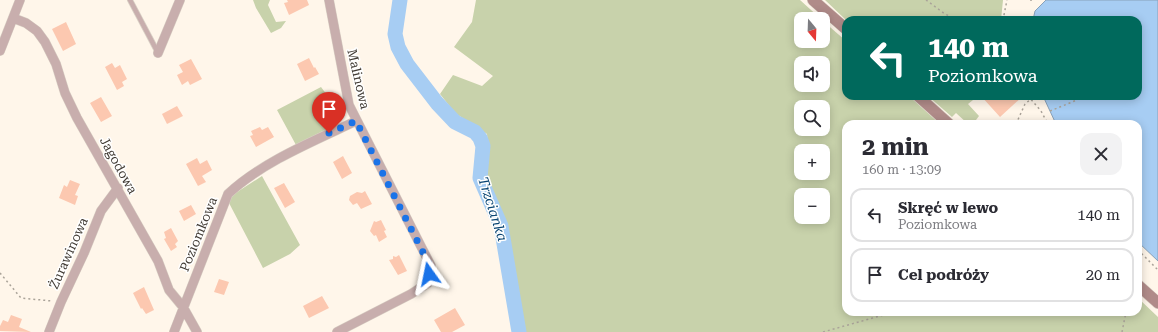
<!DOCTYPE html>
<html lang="pl">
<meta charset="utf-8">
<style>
:root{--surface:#fff;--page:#f2f2f3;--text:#2b2b33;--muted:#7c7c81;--line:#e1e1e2}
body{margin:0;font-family:"Roboto Serif",serif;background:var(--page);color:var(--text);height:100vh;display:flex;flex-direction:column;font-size:15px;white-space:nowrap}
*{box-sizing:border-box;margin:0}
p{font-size:13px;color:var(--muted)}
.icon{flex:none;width:22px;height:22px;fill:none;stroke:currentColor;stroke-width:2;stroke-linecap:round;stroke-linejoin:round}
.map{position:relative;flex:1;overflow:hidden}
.drawer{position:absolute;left:842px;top:120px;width:300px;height:196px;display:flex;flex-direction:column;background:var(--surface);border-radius:12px;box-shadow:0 2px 10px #0003}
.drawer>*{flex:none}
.banner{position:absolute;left:842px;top:16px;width:300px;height:84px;border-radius:12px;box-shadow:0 2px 10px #0003;background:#00695c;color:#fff;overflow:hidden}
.needle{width:26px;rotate:161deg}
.fabs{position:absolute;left:794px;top:12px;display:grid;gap:8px}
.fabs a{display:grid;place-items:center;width:36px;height:36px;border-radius:8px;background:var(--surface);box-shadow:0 2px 10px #0003;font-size:20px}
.pin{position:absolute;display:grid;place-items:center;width:34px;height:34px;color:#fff;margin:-41px -17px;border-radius:50% 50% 50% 0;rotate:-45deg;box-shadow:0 0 4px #0007}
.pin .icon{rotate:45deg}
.me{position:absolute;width:44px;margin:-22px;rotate:348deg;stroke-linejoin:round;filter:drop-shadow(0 0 3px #0008)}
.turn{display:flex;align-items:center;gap:14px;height:84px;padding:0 20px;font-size:18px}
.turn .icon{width:52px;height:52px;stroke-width:2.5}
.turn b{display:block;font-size:28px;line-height:34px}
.round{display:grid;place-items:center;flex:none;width:42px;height:42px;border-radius:12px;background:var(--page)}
.head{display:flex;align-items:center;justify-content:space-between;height:68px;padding:0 20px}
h1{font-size:24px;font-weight:700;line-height:30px}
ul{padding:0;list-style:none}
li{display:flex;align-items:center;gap:12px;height:54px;margin:0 8px 6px;padding:0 12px;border:2px solid var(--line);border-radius:12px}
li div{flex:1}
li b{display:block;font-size:15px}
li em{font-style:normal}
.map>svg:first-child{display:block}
.green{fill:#c8d2ab;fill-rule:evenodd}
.water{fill:#a7cdf3;stroke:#88a1b9}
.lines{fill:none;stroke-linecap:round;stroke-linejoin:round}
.river{stroke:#a7cdf3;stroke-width:15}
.building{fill:#fcc8b0}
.service-casing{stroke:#d9d0c5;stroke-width:6}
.minor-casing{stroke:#d9d0c5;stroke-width:10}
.secondary-casing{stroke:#d9d0c5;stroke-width:12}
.path{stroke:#aaa399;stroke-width:1.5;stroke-dasharray:2 3;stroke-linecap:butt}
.service{stroke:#c8aead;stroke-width:4.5}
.minor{stroke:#c8aead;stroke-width:9}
.secondary{stroke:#b08b89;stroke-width:11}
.route{stroke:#1a73e8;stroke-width:7;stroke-dasharray:0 12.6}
.labels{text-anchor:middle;stroke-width:3;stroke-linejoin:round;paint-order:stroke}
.street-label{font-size:13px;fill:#403a33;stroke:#fff}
.water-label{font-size:14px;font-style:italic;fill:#0a4573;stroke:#fff}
</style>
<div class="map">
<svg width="1158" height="332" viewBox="0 0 1158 332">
<rect width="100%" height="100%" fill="#fff6ea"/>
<!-- green -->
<path class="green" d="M253 0H270L268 5 276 22 286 21 281 28 271 33 256 8Z
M476 0H800L821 19H801V41H823V21L846 41V96H909L940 124H846V312H1138V298L1158 317V332H525L505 220 484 177 488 147 487 134 455 113 440 94 453 75 482 86 493 76 454 47 472 22ZM801 63H823V85H801ZM801 107H823V129H801ZM801 151H823V173H801ZM801 195H823V217H801Z
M825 0H1003L1001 20H846Z
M321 87 333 103 335 125 296 145 277 110Z
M928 96H978L968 104 979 116 973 124H968L956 113 952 117Z
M262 176 300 245 290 254 263 268 229 203 231 196Z"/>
<!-- water -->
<path class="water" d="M1046 0H1158V261L1138 242V124H1056L1043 96H1138V20H1033L1035 11Z"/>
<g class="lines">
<!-- river -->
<path class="river" d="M400 0 395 34 398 47 407 64 437 103 455 122 475 132 480 138 483 146 480 178 501 226 519 332"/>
</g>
<!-- building -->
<path class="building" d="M287 0H307L309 5 289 15 284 3 288 2Z
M66 22 76 44 63 51 52 29Z
M309 58 314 68 315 67 319 74 305 81 297 64Z
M191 59 202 79 190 85 188 81 182 85 177 75 183 72 179 65Z
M112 63 115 68 120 65 127 79 122 82 124 86 117 90 105 67Z
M981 96H1023L1000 117Z
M101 97 112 116 101 122 90 103Z
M177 106 183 116 167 124 162 114Z
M260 127 262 130 268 127 274 137 256 147 250 136 253 135 251 131Z
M343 156 352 173 342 179 333 162Z
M197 158 200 164 207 160 212 170 202 176 206 182 198 186 186 164Z
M70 180 80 184 75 195 78 196 75 205 59 198 64 185 67 187Z
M284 183 295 202 285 208 274 188Z
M365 191 372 204 361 209 357 203 353 205 349 200 350 196 357 192 362 193Z
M191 205 196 214 184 221 179 211Z
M381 220 386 230 384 231 387 237 379 242 376 235 374 236 370 231 374 221 376 222Z
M171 228 178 241 175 244 177 247 171 251 164 239 166 238 164 232Z
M399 255 407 271 398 275 389 260 393 259V256L396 257Z
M219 279 229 282 224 295 214 292Z
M144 287 154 310 146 314 142 308 141 309 133 293Z
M322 296 329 308 309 318 303 306Z
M455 308 465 325 452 332H441L434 320Z
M11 315 22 319 19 327 31 332 0 331V326L3 320 8 322Z"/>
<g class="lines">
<!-- service casing -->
<g class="service-casing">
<path id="service" d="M130 0 157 51"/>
</g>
<!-- minor casing -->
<g class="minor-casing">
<path id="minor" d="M329 0 349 105 431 266 428 283 411 294 337 332
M13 18 26 23 37 31 45 42 56 64 65 93 77 118 158 261 169 290 183 307 197 332
M0 51 20 0
M158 53 180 0
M49 332 61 302 84 253 101 211 118 188
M174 332 228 194C262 162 314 141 356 121"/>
</g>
<!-- secondary casing -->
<g class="secondary-casing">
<path id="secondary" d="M813 0 846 29
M918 96 949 124
M1138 285 1158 303"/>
</g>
<!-- path -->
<path class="path" d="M926 0 945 14 958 20
M1030 0H1033
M1033 19 1034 20
M1003 20 1007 0
M1028 96 1041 111 1048 124
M1050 111 1077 100 1075 96
M1016 124 1025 104 1031 99
M1138 250 1158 270
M0 273 21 298 52 301
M823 332 894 312
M1122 332 1126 312"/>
<!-- service -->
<use href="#service" class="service"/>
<!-- minor -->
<use href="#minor" class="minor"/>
<!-- secondary -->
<use href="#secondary" class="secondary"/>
</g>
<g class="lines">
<!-- route -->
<path class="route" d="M329 133 356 121 430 266 429 274"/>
</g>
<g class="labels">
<!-- street labels -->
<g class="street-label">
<text transform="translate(359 79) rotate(77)" y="5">Malinowa</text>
<text transform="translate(119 165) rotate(61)" y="5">Jagodowa</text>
<text transform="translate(198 234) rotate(-68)" y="5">Poziomkowa</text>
<text transform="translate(68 253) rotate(-66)" y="5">Żurawinowa</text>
</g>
<!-- water labels -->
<g class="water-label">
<text transform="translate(493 209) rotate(72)" y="5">Trzcianka</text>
</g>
</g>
</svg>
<div class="fabs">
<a><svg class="needle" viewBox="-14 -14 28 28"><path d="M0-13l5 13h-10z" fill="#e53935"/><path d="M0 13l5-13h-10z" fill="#7c7c81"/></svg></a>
<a><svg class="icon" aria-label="sound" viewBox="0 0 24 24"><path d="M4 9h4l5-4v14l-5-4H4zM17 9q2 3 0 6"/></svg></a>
<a><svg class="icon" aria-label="search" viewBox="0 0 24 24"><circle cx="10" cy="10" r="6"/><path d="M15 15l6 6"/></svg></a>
<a>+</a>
<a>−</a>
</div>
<div class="pin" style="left:329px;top:133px;background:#d93025"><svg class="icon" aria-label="arrive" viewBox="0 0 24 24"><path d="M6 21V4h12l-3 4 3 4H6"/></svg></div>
<svg class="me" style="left:429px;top:274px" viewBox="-20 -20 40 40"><path d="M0-17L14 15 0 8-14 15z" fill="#1a73e8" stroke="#fff" stroke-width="4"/></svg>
<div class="banner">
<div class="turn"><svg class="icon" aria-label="left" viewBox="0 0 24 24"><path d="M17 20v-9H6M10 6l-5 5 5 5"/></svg><div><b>140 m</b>Poziomkowa</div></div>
</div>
<section class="drawer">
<div class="head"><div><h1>2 min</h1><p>160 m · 13:09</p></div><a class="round"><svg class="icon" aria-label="close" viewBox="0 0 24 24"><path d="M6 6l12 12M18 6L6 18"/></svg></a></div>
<ul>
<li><svg class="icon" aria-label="left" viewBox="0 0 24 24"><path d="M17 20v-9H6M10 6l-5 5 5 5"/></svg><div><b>Skręć w lewo</b><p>Poziomkowa</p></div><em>140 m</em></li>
<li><svg class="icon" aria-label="arrive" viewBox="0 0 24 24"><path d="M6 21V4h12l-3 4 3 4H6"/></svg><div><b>Cel podróży</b></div><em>20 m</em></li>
</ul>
</section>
</div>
